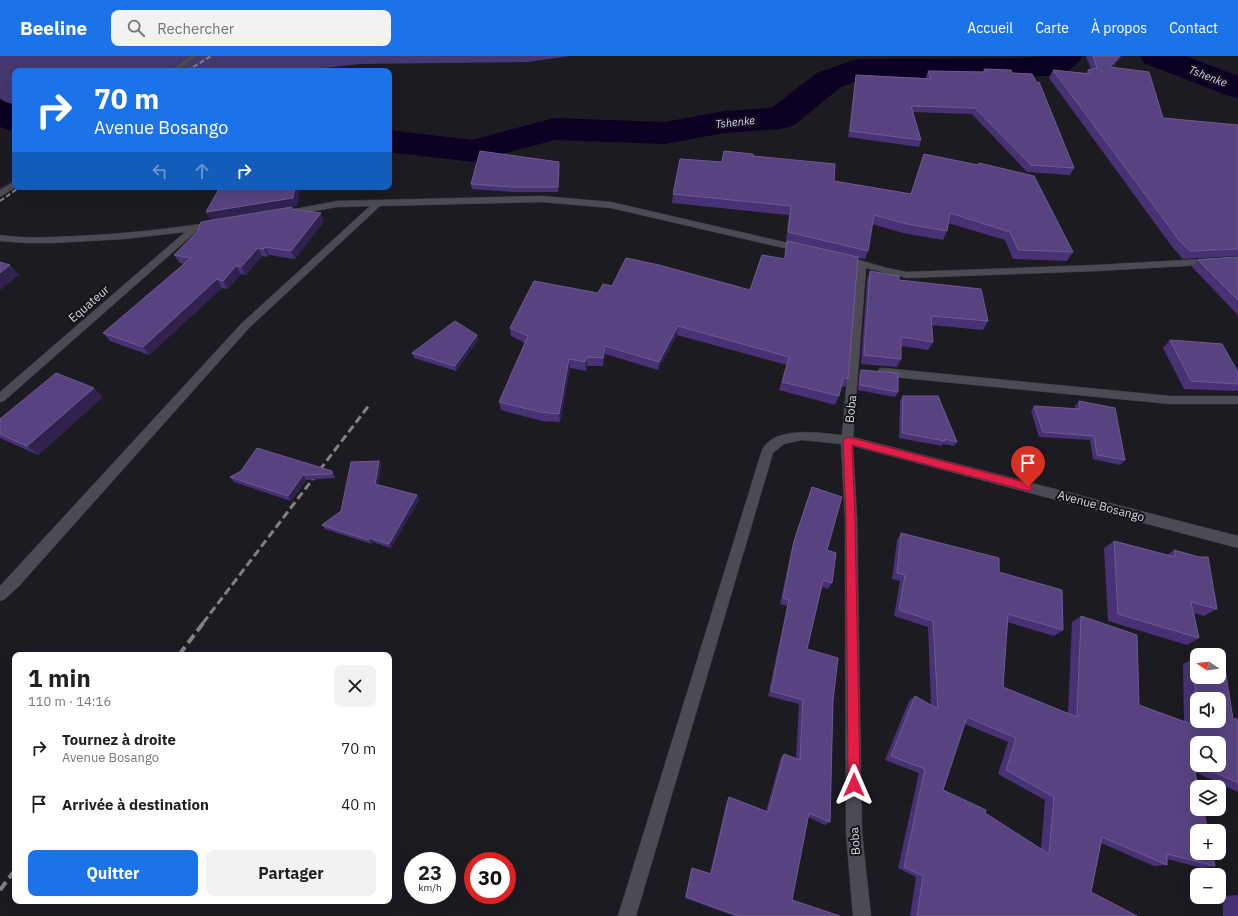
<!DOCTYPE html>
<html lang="fr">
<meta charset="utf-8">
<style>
:root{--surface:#fff;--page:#f2f2f2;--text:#202124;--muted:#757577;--accent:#1a73e8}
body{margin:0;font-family:"IBM Plex Sans",sans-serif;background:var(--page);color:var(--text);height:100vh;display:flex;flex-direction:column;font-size:15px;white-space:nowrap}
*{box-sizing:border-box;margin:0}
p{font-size:13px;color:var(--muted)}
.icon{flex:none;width:22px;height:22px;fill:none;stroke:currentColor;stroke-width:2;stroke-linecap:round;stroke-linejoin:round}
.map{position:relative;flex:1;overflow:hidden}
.sheet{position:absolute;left:12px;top:596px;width:380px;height:252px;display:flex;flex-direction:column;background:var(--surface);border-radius:8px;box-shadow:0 4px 16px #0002}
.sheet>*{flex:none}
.hud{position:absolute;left:12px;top:12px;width:380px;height:122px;border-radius:8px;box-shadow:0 4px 16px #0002;background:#1a73e8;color:#fff;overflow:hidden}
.needle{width:26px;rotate:283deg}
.controls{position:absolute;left:1190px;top:592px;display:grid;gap:8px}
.controls a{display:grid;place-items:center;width:36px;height:36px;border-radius:8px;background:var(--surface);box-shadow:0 4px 16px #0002;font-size:20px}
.speed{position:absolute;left:404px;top:796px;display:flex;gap:8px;font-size:20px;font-weight:700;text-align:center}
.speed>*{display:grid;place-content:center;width:52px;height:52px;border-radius:50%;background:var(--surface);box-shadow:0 4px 16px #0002;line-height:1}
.speed small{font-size:10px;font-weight:400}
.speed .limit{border:6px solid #d22;background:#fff;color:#111}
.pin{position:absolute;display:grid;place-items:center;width:34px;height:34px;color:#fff;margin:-41px -17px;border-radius:50% 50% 50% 0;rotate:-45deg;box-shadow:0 0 4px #0007}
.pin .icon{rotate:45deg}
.me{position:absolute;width:44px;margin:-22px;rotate:0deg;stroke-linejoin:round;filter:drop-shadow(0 0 3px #0008)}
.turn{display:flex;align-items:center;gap:14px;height:84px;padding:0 16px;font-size:18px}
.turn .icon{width:52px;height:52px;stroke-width:2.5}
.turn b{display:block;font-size:28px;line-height:34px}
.lanes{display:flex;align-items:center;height:38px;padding:0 16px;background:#0003;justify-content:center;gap:20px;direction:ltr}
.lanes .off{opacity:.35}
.round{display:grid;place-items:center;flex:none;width:42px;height:42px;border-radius:8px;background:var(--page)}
.headline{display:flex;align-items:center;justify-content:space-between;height:68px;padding:0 16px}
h1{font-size:24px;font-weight:700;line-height:30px}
.action{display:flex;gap:8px;margin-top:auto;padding:8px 16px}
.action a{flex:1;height:46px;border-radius:8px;background:var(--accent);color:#fff;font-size:16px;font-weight:700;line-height:46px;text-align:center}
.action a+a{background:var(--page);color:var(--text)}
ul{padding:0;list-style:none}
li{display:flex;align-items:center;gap:12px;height:56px;padding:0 16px}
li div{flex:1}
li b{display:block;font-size:15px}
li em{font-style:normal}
header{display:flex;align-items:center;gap:24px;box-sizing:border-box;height:56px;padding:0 20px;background:var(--accent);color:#fff}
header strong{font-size:19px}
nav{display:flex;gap:22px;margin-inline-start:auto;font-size:14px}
.search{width:280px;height:36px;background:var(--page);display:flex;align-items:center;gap:10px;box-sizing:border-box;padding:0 14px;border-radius:8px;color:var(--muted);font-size:15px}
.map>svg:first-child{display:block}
.green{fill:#473772}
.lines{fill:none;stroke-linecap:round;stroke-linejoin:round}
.river{fill:#0c0122;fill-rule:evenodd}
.minor-casing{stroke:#39383e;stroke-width:1}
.minor{fill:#4c4b53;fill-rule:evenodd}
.rail-far2{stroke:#828086;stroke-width:2;stroke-dasharray:5 2.5;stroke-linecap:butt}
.rail-far1{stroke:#828086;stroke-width:3;stroke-dasharray:8 4;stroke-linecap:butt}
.rail{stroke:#828086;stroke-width:4;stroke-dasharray:10 5;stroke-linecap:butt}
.wall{fill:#483275;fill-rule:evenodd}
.shaded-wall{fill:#30214f}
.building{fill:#584380;stroke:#6c5b8f;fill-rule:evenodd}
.route{fill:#e11d48;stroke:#92132f}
.labels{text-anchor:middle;stroke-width:4;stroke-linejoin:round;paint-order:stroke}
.far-water-label{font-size:11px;font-style:italic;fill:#d8d0fb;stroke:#141219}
.street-label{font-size:12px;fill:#d9d8dd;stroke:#141219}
</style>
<header>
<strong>Beeline</strong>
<div class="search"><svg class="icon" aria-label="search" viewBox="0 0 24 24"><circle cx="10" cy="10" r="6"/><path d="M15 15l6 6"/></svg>Rechercher</div>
<nav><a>Accueil</a><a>Carte</a><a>À propos</a><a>Contact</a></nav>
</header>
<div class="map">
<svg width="1238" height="860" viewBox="0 0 1238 860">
<rect width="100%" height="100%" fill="#1d1b22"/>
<!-- green -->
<path class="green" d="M0 0H570L528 6 360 8 298 15H15V53L0 42Z"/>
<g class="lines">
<!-- river -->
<path class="river" d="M1043 0H1082L1078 7 1067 16 1055 19 1017 22 862 23 841 31 793 70 780 73 724 77 665 88 555 84 473 106 389 96V74L472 84 554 62 665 66 724 55 771 52 817 17 857 3 1017 2Z
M1140 0H1186L1238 20V42L1226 39 1144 7Z
M0 44 15 49V76L0 71Z"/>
<!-- minor casing -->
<g class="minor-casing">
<path id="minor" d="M190 0H197L178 15H169Z
M15 125 16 131 0 141V134Z
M542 140 611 146 801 190 806 193 801 196 611 152 542 146 380 150 249 272 20 529 5 543 0 545V530L241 268 370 150 337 151 287 160 283 157 284 155 337 145Z
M214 166 217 167 218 169 217 171 198 174 4 345 0 346V336L185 176 124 183 53 187H26L0 185V179C26 183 51 181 77 180 123 178 168 173 214 166Z
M842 199 887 212 907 216 1096 209 1238 201V207L1096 215 907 222 866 212 853 381 1238 480V492L853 390 857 462 862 777 871 860H853L846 777 845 462 841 388 802 384 784 388 773 397 636 860H618L762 394C775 369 819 377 842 379L857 210 839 204 837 202 839 200Z
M883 312 1170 340H1238V348H1170L883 320 879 319 878 316 879 313Z"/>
</g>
<!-- minor -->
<use href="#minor" class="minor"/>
<!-- rail-far2 -->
<path class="rail-far2" d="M187 15 211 0
M0 145 20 131"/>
<!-- rail-far1 -->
<path class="rail-far1" d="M203 567 370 348"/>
<!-- rail -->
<path class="rail" d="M179 599 204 566
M0 834 15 814"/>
</g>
<!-- wall -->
<path class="wall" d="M1086 0H1123L1113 11 1163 62 1238 69V200L1183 203 1173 192 1049 22 1053 14 1086 17 1088 14 1091 13Z
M984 13 1012 17 1074 112 1070 119 1027 116 972 58 913 56 921 84 919 91 848 81 855 25 856 19 926 22V21L928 15 983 16Z
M924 98 1073 196 1067 205 1013 203 1005 184 948 167 947 175 943 184 903 177 872 168 868 195 865 203 858 202 848 323 845 331H841L839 340 835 349 779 334 787 309 677 279 658 314 605 298 603 310H587L586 315 570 312 560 366 542 365 501 354 499 346 525 287 511 280 510 272 598 237 612 230 750 234 784 203 785 194 787 185H786L789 159 672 147 673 138 722 106 753 100 834 125 911 138Z
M560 111 558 136H513L472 133 471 128Z
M297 150 267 155 293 153 324 165 295 203 269 199 268 201 262 200 246 219 241 218 228 233 222 232 149 299 110 285 103 277 184 208 180 207 174 199 211 164 206 156Z
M1238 201V259L1192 211 1198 204Z
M870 215 899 224 988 265 983 274 931 269 933 286 928 294 901 290V303L897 311 861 308 867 224Z
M477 279 478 284 456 315 414 302 412 297Z
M1170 284 1238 316V334L1236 335 1184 333 1163 292Z
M861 314 898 336 895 341 858 334 859 319Z
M903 340 957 386 954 390 943 388 942 390 899 382 900 345Z
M103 341 38 399 0 382V363Z
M1079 345 1125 404 1120 409 1093 403 1090 384 1039 381 1031 355 1034 350 1076 353 1075 350Z
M379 405 381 409 378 429 417 439 419 444 391 492 373 486 372 488 325 473 322 469 341 455Z
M332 415 335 420V422L306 424 291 445 234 426 230 421Z
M812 431 827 494 832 527 828 533 822 531 807 593 833 644 830 766 825 769 808 761 792 844 840 860H734L685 842 691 813 692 812 710 817 727 744 729 741 766 755 781 701 784 698 796 703 799 648 768 640 787 550 780 548 792 491 810 438Z
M901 477 999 516 1063 574 1054 580 1007 566 1003 631 1068 658 1072 566 1081 560 1139 649 1184 665 1183 608 1194 602 1233 663H1238V736L1195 716 1215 810 1202 812 1167 803V809L1154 810 1101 787 1091 836 1137 860H910L916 821 898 812 919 717 885 704 909 645 915 640 931 649 928 571 894 560 900 525 892 523 897 484ZM965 668 1008 686 998 718 1045 744 1041 793 985 757 943 734ZM1197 687 1219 709H1197Z
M1114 485 1167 499 1174 494 1217 553 1204 560 1194 557 1199 582 1187 589 1108 565 1104 492Z
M1238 839V860H1223V840Z"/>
<!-- shaded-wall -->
<path class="shaded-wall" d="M1120 0H1123L1106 18 1110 11Z
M559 106 560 111 558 136V131Z
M295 131H301L297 150 211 165 206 156Z
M321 157 324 165 295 203 291 195Z
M265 191 269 199 268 201 264 193Z
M258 192 262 200 246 219 241 211Z
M10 209 19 219 0 234V217Z
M236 210 241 218 228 233 223 225Z
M217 223 222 232 149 299 143 291Z
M678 270 677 279 658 314 659 306Z
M477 279 478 284 456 315 455 310Z
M605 290V298L603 310V302Z
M587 301V310L586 315 585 306Z
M569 303 570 312 560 366 559 358Z
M94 332 103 341 38 399 27 390Z
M379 405 381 409 378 432 375 428Z
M332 415 335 420V422L332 418Z
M303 419 306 424 291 445 288 440Z
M417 439 419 444 391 492 389 488Z
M370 482 373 486 372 488 369 484Z"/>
<!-- building -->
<path class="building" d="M1093 0H1120L1110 11 1149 16 1163 62 1238 69V193L1190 195 1179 184 1053 14 1090 18 1088 14 1097 12Z
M984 13 1011 14 1012 17 1032 18 1037 27 1039 26 1074 112 1031 109 975 52 911 50 921 84 850 75 856 19 931 23 928 15 986 16Z
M480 95 559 106 558 131H512L471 128Z
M724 95 753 98V100L835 108 834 125 911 138 924 98 978 109 979 107 1034 120 1073 196 1018 194 1010 176 950 157 947 175 907 168 874 159 868 195 788 176 791 150 673 138 680 103 722 106Z
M220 131H295L293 142 206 156Z
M292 151V153L321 157 291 195 265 191 264 193 258 192 241 211 236 210 223 225 217 223 143 291 103 277 191 202 174 199 198 175 201 166Z
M787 185 858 201 848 323 843 322 839 340 782 326 789 301 678 270 659 306 605 290 603 302 587 301 585 306 569 303 559 358 540 356 499 346 528 280 510 272 534 225 598 237 603 228 612 230 626 202 659 209 750 234 762 199 785 203Z
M1238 201V244L1198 204Z
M0 206 10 209 0 217Z
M870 215 899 220V224L981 233 988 265 931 260 933 286 901 281V303L864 299Z
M455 265 477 279 455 310 412 297Z
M1170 284 1222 288 1238 316V328L1191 325Z
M861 314 898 317V336L860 329Z
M56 317 94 332 27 390 0 378V363Z
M903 340H938L957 386 945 383V385L902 377Z
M1079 345 1115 352 1125 404 1097 399 1094 380 1043 376 1034 350 1080 353Z
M257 392 332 415V418L303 419 288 440 230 421 241 415Z
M379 405 375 428 417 439 389 488 370 482 369 484 322 469 341 455 351 406Z
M812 431 842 441 827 494 836 497 832 527 823 524 807 593 838 602 833 644 830 766 809 757 792 844 840 860H739L686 841 692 812 711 818 729 741 768 756 784 698 800 704 803 644 771 635 789 544 783 542 794 485Z
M901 477 999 502V516L1062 534 1063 574 1008 558 1003 631 1077 661 1081 560 1137 579 1139 649 1196 670 1194 602 1197 603V621H1219V611L1225 613 1233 663H1238V727L1199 709H1219V687H1197V708L1193 706 1198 731H1197V753H1203L1208 775H1197V797H1212L1215 810 1167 798V809L1102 781 1091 836 1137 860H917L923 820 904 811 925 713 891 700 915 640 938 653 933 565 899 554 905 519 897 517ZM1197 643H1219V665H1197ZM967 661 1016 682 1006 714 1054 741 1049 798 985 757 986 754 943 734Z
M1114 485 1175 501 1174 494 1199 501H1208L1217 553 1191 546 1199 582 1118 558Z"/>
<!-- route -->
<path class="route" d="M848 381 1028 427 1031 428 1032 431 1031 434 1028 435 852 389 855 462 860 729 858 733 854 735 850 733 848 729 846 462 843 384Z"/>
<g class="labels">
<!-- far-water labels -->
<g class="far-water-label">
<text transform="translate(1208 20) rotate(21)" y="4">Tshenke</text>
<text transform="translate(735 66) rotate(-6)" y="4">Tshenke</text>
</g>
<!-- street labels -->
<g class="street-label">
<text transform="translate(89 248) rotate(-41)" y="4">Equateur</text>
<text transform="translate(851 353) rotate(-84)" y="4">Boba</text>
<text transform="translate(1101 450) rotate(15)" y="4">Avenue Bosango</text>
<text transform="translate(855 785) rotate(-94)" y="4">Boba</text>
</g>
</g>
</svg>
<div class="controls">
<a><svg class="needle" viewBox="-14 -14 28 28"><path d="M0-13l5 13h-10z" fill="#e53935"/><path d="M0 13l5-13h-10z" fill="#757577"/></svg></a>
<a><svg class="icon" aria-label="sound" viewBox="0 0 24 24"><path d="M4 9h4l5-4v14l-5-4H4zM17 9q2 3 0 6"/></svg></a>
<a><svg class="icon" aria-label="search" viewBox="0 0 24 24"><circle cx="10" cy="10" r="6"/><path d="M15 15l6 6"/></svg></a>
<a><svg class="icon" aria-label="layers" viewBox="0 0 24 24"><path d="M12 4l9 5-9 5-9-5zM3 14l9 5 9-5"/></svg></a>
<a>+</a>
<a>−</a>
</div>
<div class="speed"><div>23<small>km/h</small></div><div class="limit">30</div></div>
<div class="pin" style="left:1028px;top:431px;background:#d93025"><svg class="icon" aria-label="arrive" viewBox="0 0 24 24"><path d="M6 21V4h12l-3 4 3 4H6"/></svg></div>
<svg class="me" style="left:854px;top:729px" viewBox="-20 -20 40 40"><path d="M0-17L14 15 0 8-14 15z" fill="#e11d48" stroke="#fff" stroke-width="4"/></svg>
<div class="hud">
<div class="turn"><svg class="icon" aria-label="right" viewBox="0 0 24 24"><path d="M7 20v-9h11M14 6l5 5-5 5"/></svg><div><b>70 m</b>Avenue Bosango</div></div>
<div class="lanes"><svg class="icon off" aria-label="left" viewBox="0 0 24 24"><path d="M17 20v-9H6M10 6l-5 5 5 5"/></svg><svg class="icon off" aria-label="ahead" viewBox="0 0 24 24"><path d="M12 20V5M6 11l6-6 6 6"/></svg><svg class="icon" aria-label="right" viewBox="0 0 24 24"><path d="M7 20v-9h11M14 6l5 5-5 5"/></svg></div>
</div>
<section class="sheet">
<div class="headline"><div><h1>1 min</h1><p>110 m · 14:16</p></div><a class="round"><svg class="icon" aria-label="close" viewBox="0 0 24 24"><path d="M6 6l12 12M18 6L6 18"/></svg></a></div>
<ul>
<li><svg class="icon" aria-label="right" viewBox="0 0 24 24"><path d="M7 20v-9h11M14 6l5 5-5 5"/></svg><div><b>Tournez à droite</b><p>Avenue Bosango</p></div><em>70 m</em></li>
<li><svg class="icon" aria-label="arrive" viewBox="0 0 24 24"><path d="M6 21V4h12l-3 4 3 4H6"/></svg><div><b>Arrivée à destination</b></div><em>40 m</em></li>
</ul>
<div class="action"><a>Quitter</a><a>Partager</a></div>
</section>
</div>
